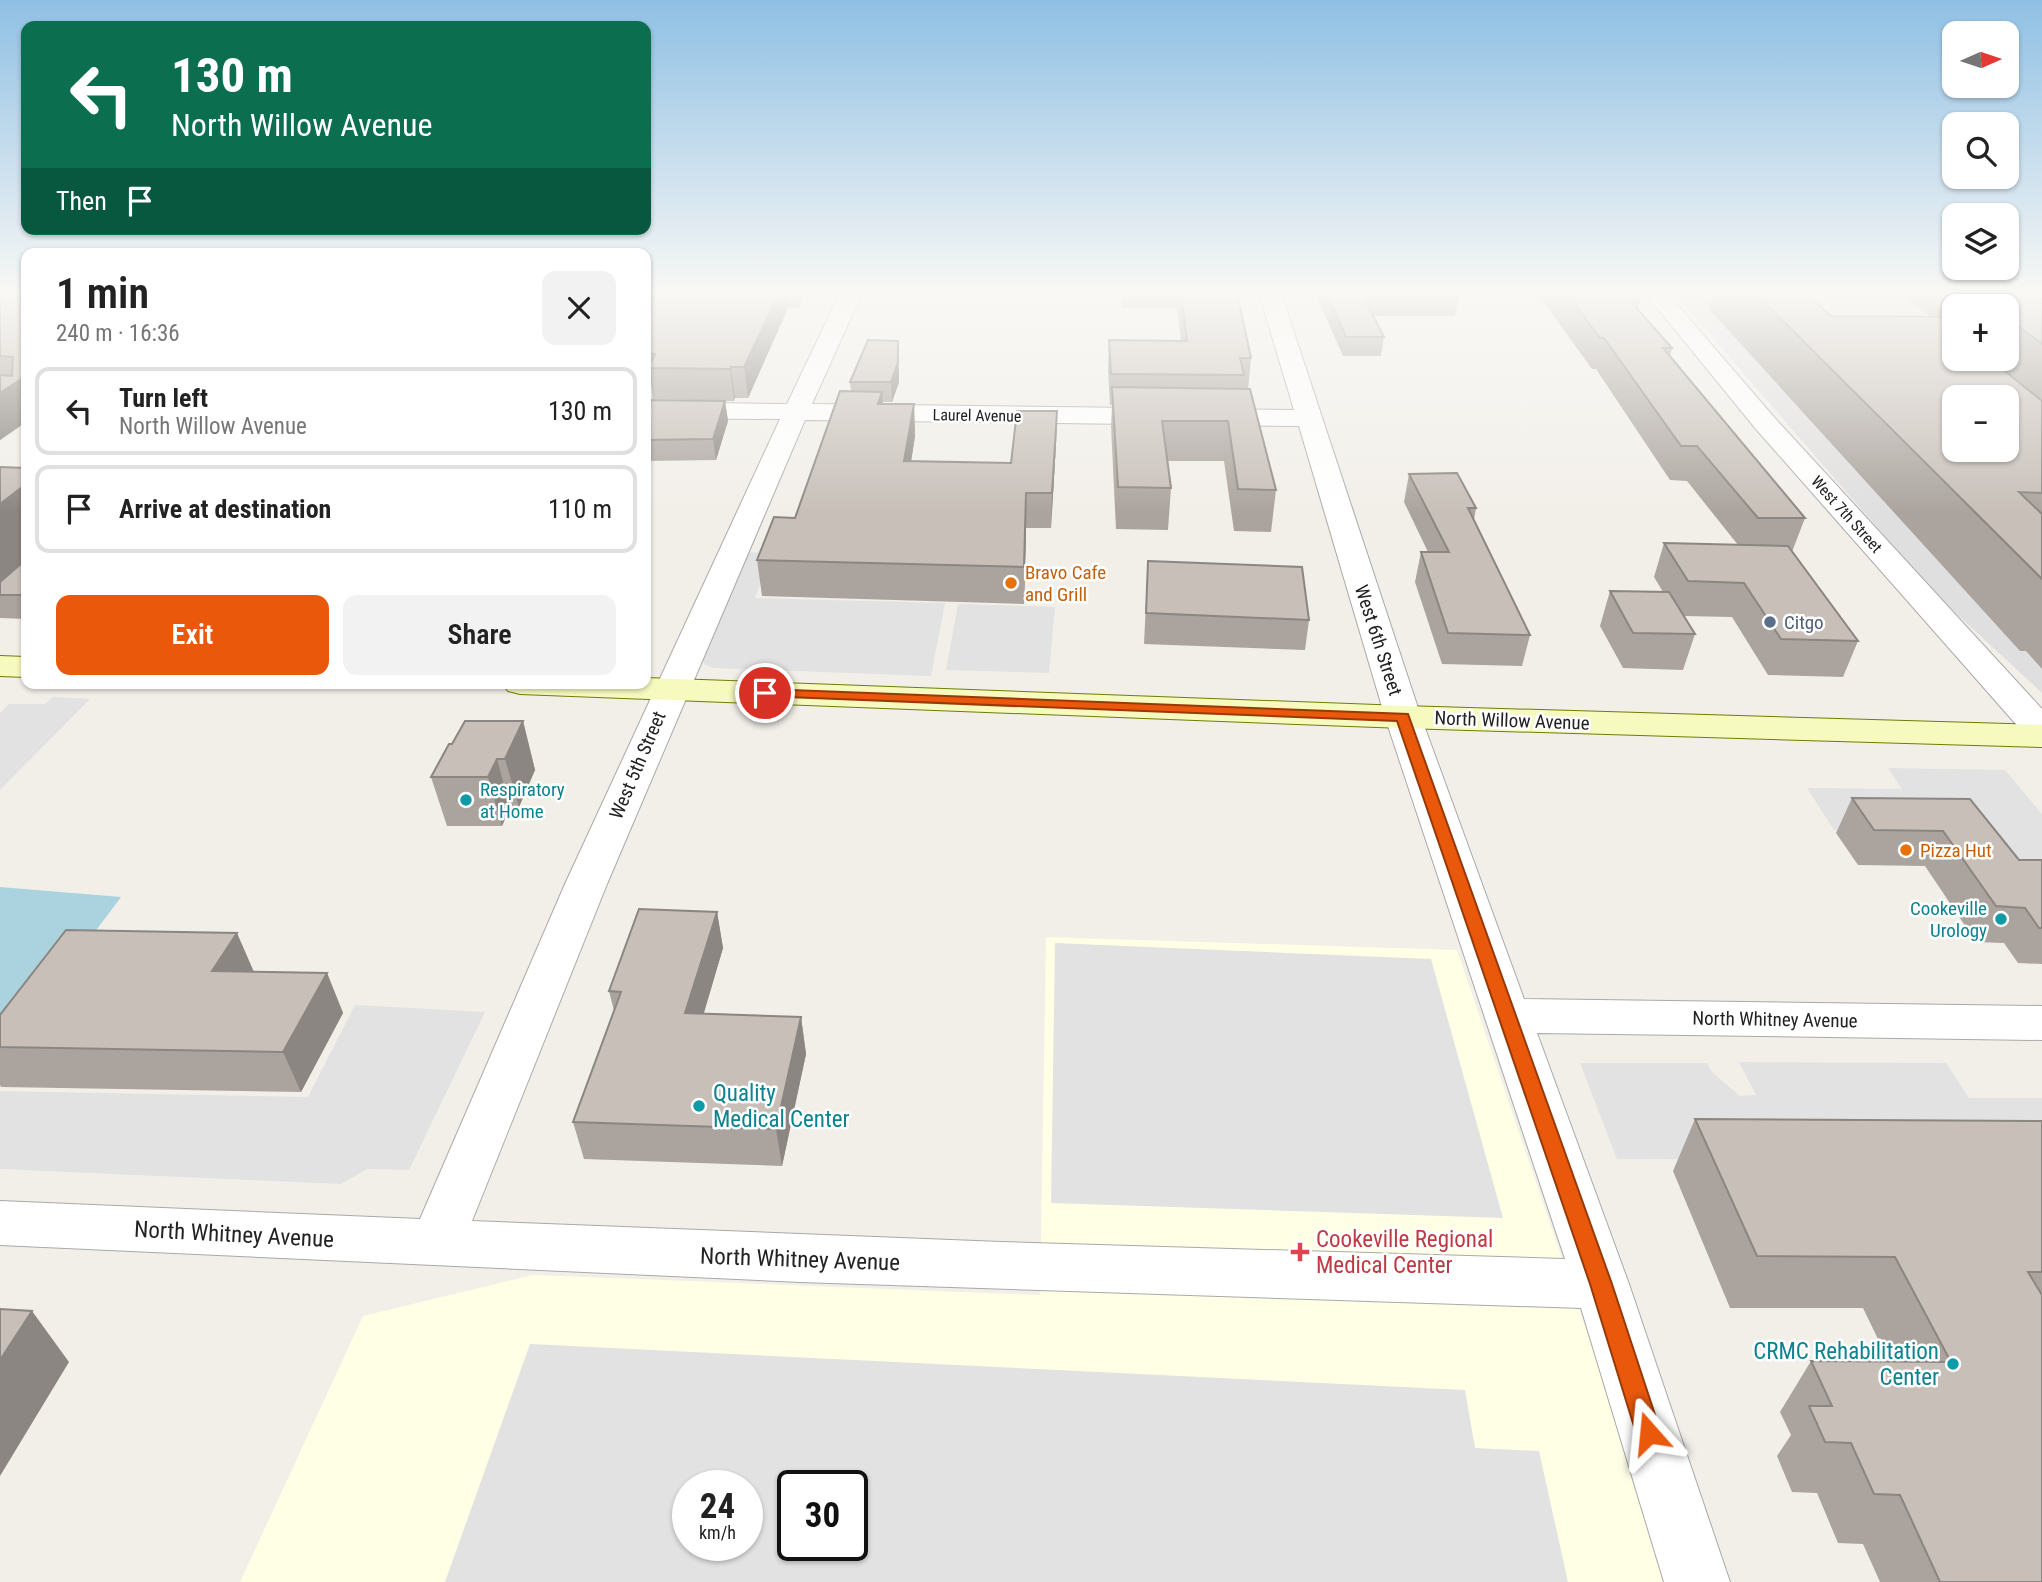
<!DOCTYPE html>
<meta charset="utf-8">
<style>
:root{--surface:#fff;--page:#f2f2f2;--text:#222;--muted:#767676;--line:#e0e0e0;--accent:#ea580c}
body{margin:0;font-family:"Roboto Condensed",sans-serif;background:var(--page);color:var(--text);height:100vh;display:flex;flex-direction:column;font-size:26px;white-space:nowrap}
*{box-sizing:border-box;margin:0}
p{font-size:23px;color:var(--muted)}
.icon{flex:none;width:38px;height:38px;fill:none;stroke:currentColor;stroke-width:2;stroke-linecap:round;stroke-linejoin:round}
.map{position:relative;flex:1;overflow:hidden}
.details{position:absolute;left:21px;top:248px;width:630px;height:441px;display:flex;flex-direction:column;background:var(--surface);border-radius:14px;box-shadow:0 2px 5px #0004}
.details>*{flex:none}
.guide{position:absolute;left:21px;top:21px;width:630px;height:214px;border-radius:14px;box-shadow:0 2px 5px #0004;background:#0b6e4f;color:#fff;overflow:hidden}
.needle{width:46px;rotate:87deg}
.buttons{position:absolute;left:1942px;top:21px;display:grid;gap:14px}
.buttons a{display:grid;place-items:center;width:77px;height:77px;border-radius:14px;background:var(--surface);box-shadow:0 2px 5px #0004;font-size:35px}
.speed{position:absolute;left:672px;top:1470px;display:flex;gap:14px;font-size:35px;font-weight:700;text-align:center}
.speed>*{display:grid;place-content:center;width:91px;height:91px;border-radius:50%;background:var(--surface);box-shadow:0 2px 5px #0004;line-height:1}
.speed small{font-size:18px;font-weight:400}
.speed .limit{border:4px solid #111;border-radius:10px;background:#fff;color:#111}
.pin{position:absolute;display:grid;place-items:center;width:60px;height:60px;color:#fff;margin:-30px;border:4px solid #fff;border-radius:50%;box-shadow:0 2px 7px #0007}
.me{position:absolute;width:77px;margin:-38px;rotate:342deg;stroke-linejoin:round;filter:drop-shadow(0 0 5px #0008)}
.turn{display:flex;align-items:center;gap:24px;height:147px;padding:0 35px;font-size:32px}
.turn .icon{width:91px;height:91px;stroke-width:2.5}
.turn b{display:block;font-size:49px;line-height:60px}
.then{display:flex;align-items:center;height:66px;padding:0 35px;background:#0003;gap:14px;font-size:26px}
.round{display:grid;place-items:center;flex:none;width:74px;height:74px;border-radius:14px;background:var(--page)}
.overview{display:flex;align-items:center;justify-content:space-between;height:119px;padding:0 35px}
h1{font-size:42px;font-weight:600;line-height:52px}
.action{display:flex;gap:14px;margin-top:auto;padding:14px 35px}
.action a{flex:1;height:80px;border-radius:14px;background:var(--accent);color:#fff;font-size:28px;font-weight:600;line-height:80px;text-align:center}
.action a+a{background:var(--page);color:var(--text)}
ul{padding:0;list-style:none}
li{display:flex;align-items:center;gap:21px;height:88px;margin:0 14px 10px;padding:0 21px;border:4px solid var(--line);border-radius:14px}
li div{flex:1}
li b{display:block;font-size:26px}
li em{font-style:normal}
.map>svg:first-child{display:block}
.residential{fill:#e0dfdf;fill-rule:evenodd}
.education{fill:#ffffe5;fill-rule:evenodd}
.parking{fill:#e2e2e2;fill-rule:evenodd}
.water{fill:#aad3df}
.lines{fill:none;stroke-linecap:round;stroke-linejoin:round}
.minor-casing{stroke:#a9a9a9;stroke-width:2}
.tertiary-casing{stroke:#a9a9a9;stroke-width:2}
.secondary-casing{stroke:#707d05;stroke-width:2}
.minor{fill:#fff;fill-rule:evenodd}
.tertiary{fill:#fff;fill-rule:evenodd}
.secondary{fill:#f7fabf;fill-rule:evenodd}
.wall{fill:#aba49e;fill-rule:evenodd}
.shaded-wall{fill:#8b8681}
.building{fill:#c7bfb8;stroke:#8b8681;stroke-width:2;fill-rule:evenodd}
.route{fill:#ea580c;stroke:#983908;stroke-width:2}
.food-dot{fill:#e8710a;stroke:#fff;stroke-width:2.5}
.service-dot{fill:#5c6f8a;stroke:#fff;stroke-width:2.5}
.culture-dot{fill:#0f9aa8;stroke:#fff;stroke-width:2.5}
.health-dot{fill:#e0444e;stroke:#fff;stroke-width:2.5}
.labels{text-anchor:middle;stroke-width:5;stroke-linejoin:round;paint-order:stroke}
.far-street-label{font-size:16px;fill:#222;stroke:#fff}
.food-label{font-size:19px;fill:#c56008;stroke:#fff;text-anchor:start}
.service-label{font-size:19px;fill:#4e5e75;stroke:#fff;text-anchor:start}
.street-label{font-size:19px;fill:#222;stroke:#fff}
.culture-label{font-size:19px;fill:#0d838f;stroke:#fff;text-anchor:start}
.near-culture-label{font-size:23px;fill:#0d838f;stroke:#fff;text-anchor:start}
.near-street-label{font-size:23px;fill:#222;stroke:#fff}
.near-health-label{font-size:23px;fill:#be3a42;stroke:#fff;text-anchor:start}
</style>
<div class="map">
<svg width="2042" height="1582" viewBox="0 0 2042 1582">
<rect width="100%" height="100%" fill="#f2efe9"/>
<!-- residential -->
<path class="residential" d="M1674 293H1957L1955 359H2007L2042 355V693L1933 592ZM1955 397H2007V450H1955Z"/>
<!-- education -->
<path class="education" d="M1046 937 1457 950 1601 1373 1665 1582H240L363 1316 533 1275 1040 1295ZM688 1486H747V1545H688ZM793 1486H852V1545H793Z"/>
<!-- parking -->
<path class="parking" d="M748 552 772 553 755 598 945 603 931 676 714 668 705 665 703 660Z
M958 604 1055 607 1049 673 946 670Z
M53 697 90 699 0 790V713L9 704H45Z
M1888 768 2005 770 2042 814V864L1980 863 1956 832 1834 830 1807 788 1902 789Z
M1055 943 1431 959 1503 1218 1051 1203Z
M355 1005 485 1012 409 1170 367 1169 341 1184 0 1169V1091L308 1097Z
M1739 1062 1946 1063 1969 1098H2042V1190L2022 1160 1617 1159 1580 1063H1707L1712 1072 1740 1096 1756 1095Z
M530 1344 1465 1390 1475 1448 1539 1451 1568 1582H445ZM688 1486H747V1545H688ZM793 1486H852V1545H793Z"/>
<!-- water -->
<path class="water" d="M0 887 121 897 0 1059Z"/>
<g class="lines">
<!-- minor casing -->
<g class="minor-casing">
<path id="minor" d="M840 293H862L812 404 1294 410 1259 293H1281L1421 717 1524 999 2042 1006V1040L1537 1033 1629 1284 1730 1582H1664L1581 1308 800 1282 0 1245V1201L420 1219 565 884 780 419 646 418V402L787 404ZM805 420 1299 426 1385 717 1565 1259 1001 1242 472 1221 607 884Z"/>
</g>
<!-- tertiary casing -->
<g class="tertiary-casing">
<path id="tertiary" d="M1645 293H1667L1773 416 2042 709V742L2029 739 1755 428Z"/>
</g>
<!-- secondary casing -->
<g class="secondary-casing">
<path id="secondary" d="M0 656 26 657V677L0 676Z
M646 678 1403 706 2042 725V747L1403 728 520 694 508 691 503 684H646Z"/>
</g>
<!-- minor -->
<use href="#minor" class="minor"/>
<!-- tertiary -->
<use href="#tertiary" class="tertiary"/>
<!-- secondary -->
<use href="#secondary" class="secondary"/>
</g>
<!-- wall -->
<path class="wall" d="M0 293 26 422 0 440Z
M646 293H804L799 308H788L748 398H735L734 401 653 399 651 384H646Z
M1120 293H1237L1251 358 1248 389 1276 490 1271 532 1234 531 1224 461H1167L1171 488 1168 530 1116 529 1111 426 1112 405H1110L1108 370 1109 340 1181 341 1177 308H1122Z
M1315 293H1455L1459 298 1455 316H1373L1384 337 1381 356H1343Z
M1537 293H1632L1640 302 1638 310 1672 348 1670 357 1805 518 1792 552 1858 641 1843 677 1768 675 1732 617 1683 616 1695 634 1683 670 1623 668 1600 626 1610 591 1663 592 1654 577 1664 543 1738 545 1687 481 1670 480 1596 369H1592Z
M1713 293H1805L1831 316 1931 317 1901 293H2042V669L2026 651H2020L1709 309ZM1955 306H2007V359H1955Z
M898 341 899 382 892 402H883V404H914L915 436 911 461 1011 463 1057 411 1056 444 1051 528H1026L1024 604 762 596 757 560 795 518 851 391 850 382Z
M646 400 725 401 728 421 716 460 646 461Z
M0 467 26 468V619L0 618Z
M1409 474 1476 508 1474 520 1530 635 1522 666 1442 664 1415 582 1421 552H1428L1404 502Z
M1148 561 1309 620 1305 650 1144 644Z
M523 721 535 770 519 807H510L502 826H447L431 777 452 744Z
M1852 798 2019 860H2042V964L2018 963 2004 943 1976 942 1925 866 1858 865 1836 833Z
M717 912 723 948 704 1013 801 1017 806 1054 782 1166 584 1159 573 1122 614 1011 609 991Z
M254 972 327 973 343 1013 301 1092 1 1087 0 1085V1015Z
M1695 1119 2042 1121V1582H1880L1863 1544 1838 1543 1817 1493 1792 1492 1777 1456 1791 1435 1780 1412 1811 1361 1889 1362 1863 1308H1730L1673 1171Z"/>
<!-- shaded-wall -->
<path class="shaded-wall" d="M779 293H787L788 308 748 398 744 367Z
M798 293H804L799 308Z
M898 341 899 382 892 402 891 382Z
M731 367 735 398 734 401 730 369Z
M26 376V422L0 440V393Z
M882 392 884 424 878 404Z
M725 401 728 421 716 460 713 439Z
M914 404 915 436 906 495 904 461Z
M1057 411 1056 444 1051 528 1052 493Z
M26 484V565L0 587V504Z
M1026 493V528L1024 604V567Z
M523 721 535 770 519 807 505 759Z
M497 759 510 807 502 826 488 777Z
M717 912 723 948 693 1049 685 1013Z
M237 933 254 972 212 971Z
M327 973 343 1013 301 1092 283 1052Z
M801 1017 806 1054 782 1166 776 1129Z
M32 1311 69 1362 0 1476V1360Z"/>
<!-- building -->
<path class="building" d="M0 293H26V376L0 393V375L12 376 13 357 0 356Z
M646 293H779L744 367H731L730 369 648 368 655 354 646 353Z
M1181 293H1237L1251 358H1240L1244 375 1111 374 1109 340 1187 341Z
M1326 293H1455L1459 298H1364L1384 337H1346Z
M1566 293H1632L1640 302H1631L1672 348H1663L1805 518H1758L1697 446H1681L1604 338H1600Z
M1755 293H1805L1831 316 1955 317V359H1990L2042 401V493L2019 492 2042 514V579ZM1955 397H2007V450H1955Z
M1972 293H2040L2042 294V344L2007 318V306H1991Z
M868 340 898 341V362L891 382H850Z
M1112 387 1250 389 1276 490 1238 489 1228 421H1162L1171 488 1118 487Z
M840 391 882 392 878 404H914L904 461 1011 463 1017 411H1057L1052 493H1026L1024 567 757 560 774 517 795 518Z
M646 400 725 401 713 439 646 440Z
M0 467 26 468V484L0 504Z
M1457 473 1476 508H1468L1530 635 1448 633 1421 552H1449L1409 474Z
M1664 543 1788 546 1858 641 1781 639 1744 583 1688 581Z
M1148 561 1302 567 1309 620 1146 613Z
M22 563H26V595H0V582Z
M1610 591 1669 592 1695 634 1633 633Z
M465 721H523L505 759H497L488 777H431L449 744H452Z
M1852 798 1970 799 2019 860H2042V928H2039L2025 908 1996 906 1943 831 1874 830Z
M639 909 717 912 685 1013 801 1017 776 1129 573 1122 621 992 609 991Z
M66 930 237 933 212 971 327 973 283 1052 0 1047V1015Z
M1695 1119 2042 1121V1272H2028L2042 1295V1582H1940L1900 1495 1874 1494 1851 1443 1825 1442 1809 1406H1832L1811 1361 1951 1362 1895 1257 1757 1256Z
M0 1309 32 1311 0 1360Z"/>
<!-- sky -->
<linearGradient id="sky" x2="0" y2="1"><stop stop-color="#8fc0e4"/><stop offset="0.57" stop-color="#f9f8f5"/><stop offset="1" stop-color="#f9f8f5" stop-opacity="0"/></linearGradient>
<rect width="2042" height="514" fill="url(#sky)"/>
<!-- route -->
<path class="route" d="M765 689 1408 714 1612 1284 1661 1433 1658 1441 1649 1445 1640 1441 1636 1433 1590 1284 1397 721 760 696V690Z"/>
<!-- markers -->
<g class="food-dot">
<circle cx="1011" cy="583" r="7"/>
<circle cx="1906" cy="850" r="7"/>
</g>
<circle class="service-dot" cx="1770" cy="622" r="7"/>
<g class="culture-dot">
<circle cx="466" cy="800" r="7"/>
<circle cx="2001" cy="919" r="7"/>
<circle cx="699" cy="1106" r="7"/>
<circle cx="1953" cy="1364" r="7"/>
</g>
<path class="health-dot" d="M1296.5 1241.5h7v7h7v7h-7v7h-7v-7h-7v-7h7z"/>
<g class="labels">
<!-- far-street labels -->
<g class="far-street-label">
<text transform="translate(977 415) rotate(1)" y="6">Laurel Avenue</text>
<text transform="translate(1847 514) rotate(48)" y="6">West 7th Street</text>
</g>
<!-- food labels -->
<g class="food-label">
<text x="1025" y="579">Bravo Cafe<tspan x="1025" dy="22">and Grill</tspan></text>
<text x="1920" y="857">Pizza Hut</text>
</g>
<!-- service labels -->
<g class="service-label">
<text x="1784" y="629">Citgo</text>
</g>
<!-- street labels -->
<g class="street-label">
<text transform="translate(1379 640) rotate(72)" y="7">West 6th Street</text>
<text transform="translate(1512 720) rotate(2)" y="7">North Willow Avenue</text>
<text transform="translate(637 765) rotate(-67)" y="7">West 5th Street</text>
<text transform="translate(1775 1019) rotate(1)" y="7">North Whitney Avenue</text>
</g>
<!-- culture labels -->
<g class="culture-label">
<text x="480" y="796">Respiratory<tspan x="480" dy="22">at Home</tspan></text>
<text x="1987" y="915" text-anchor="end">Cookeville<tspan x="1987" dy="22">Urology</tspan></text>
</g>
<!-- near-culture labels -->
<g class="near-culture-label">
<text x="713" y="1101">Quality<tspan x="713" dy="26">Medical Center</tspan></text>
<text x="1939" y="1359" text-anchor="end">CRMC Rehabilitation<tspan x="1939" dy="26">Center</tspan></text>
</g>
<!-- near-street labels -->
<g class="near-street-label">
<text transform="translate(234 1234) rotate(3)" y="8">North Whitney Avenue</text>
<text transform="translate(800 1259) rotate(2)" y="8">North Whitney Avenue</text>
</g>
<!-- near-health labels -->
<g class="near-health-label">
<text x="1316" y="1247">Cookeville Regional<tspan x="1316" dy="26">Medical Center</tspan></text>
</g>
</g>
</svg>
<div class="buttons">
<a><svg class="needle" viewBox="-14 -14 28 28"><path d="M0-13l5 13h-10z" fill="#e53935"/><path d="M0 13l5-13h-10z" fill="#767676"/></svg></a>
<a><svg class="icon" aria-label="search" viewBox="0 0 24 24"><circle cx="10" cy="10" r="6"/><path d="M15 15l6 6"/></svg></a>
<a><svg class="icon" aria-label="layers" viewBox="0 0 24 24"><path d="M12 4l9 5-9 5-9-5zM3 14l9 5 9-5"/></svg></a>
<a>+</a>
<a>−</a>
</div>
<div class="speed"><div>24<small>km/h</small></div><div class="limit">30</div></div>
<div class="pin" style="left:765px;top:693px;background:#d93025"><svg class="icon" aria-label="arrive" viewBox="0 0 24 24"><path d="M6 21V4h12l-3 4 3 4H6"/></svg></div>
<svg class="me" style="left:1649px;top:1433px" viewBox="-20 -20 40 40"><path d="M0-17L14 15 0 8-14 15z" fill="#ea580c" stroke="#fff" stroke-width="4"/></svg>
<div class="guide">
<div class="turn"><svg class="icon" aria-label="left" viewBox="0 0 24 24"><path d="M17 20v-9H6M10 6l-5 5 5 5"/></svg><div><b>130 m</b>North Willow Avenue</div></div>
<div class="then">Then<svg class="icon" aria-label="arrive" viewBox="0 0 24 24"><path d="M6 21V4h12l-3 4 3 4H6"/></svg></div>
</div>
<section class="details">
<div class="overview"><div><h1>1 min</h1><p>240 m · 16:36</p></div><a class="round"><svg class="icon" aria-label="close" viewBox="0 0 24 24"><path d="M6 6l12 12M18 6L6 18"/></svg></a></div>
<ul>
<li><svg class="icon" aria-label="left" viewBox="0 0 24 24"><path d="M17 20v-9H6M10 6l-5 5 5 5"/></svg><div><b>Turn left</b><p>North Willow Avenue</p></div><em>130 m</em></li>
<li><svg class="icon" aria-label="arrive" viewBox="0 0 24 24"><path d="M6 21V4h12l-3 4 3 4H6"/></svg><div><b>Arrive at destination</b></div><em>110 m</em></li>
</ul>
<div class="action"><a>Exit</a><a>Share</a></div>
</section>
</div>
